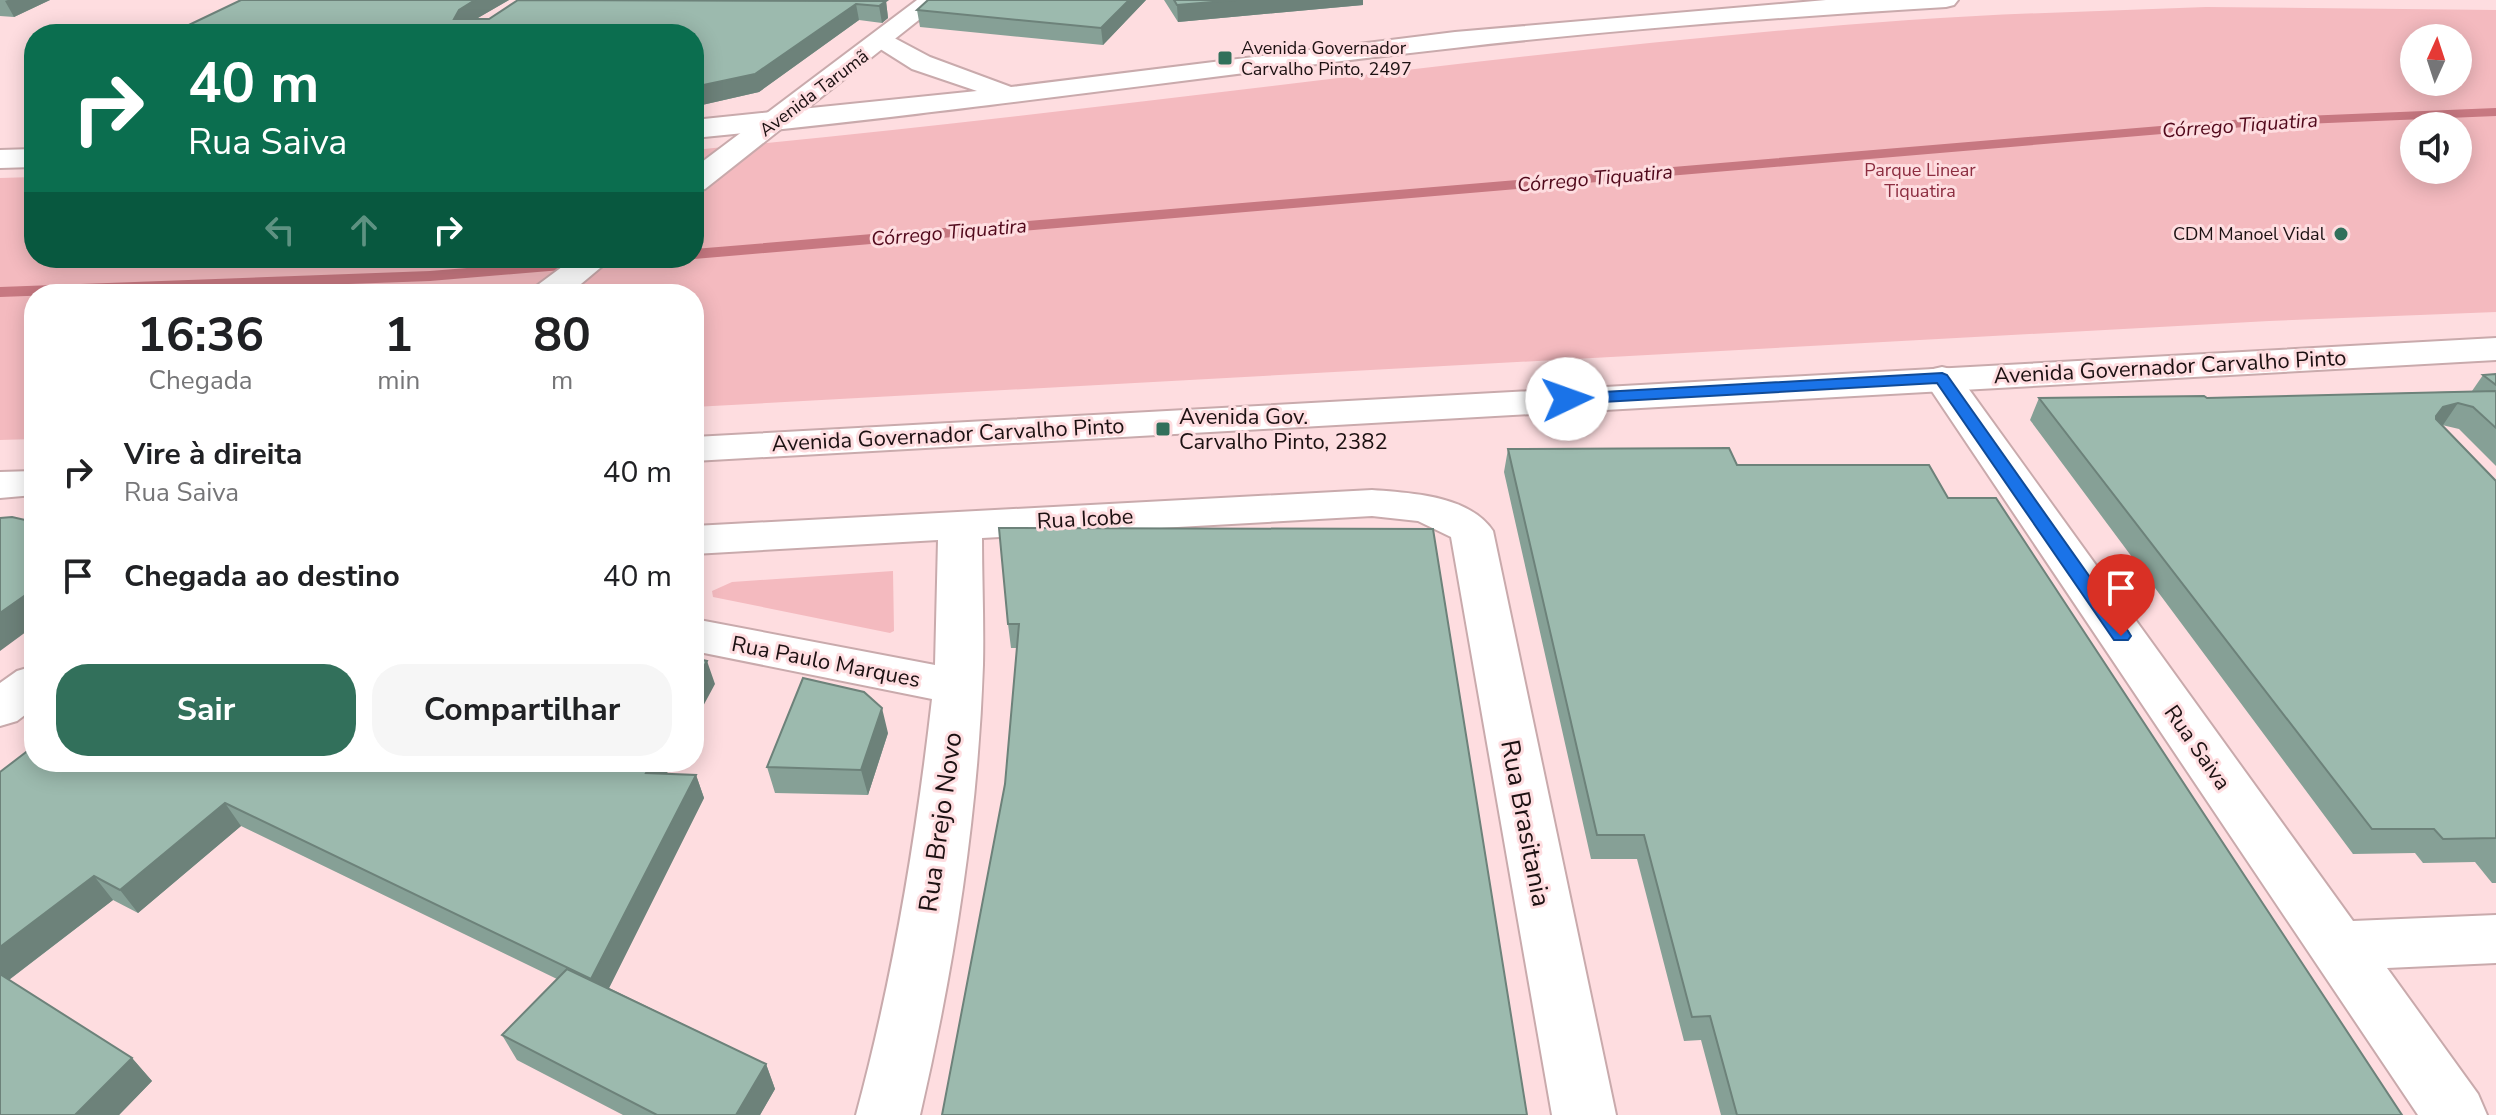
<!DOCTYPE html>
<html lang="pt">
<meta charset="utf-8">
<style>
:root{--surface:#fff;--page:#f6f6f6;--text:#202124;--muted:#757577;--accent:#32705b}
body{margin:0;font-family:"Nunito Sans",sans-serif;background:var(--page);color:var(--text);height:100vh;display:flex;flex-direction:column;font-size:30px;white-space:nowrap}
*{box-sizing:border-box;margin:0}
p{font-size:26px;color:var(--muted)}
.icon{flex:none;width:44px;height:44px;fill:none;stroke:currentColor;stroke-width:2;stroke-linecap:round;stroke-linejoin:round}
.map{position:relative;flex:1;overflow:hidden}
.side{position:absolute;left:24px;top:284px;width:680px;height:488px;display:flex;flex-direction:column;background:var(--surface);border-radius:32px;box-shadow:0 4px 20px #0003}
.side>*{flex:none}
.banner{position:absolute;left:24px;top:24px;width:680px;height:244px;border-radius:32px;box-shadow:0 4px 20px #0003;background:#0b6e4f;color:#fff;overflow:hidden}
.needle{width:52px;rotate:3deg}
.fabs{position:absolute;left:2400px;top:24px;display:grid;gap:16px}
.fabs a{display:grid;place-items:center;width:72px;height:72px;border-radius:50%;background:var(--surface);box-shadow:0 4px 20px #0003;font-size:40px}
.pin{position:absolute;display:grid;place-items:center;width:68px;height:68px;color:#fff;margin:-82px -34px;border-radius:50% 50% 50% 0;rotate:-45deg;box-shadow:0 0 8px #0007}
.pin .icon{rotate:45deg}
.me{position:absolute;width:88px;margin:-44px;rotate:87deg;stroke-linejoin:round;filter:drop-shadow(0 0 6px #0008)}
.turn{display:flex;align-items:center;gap:28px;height:168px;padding:0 32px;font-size:36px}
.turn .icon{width:104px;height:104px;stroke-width:2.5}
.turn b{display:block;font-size:56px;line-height:68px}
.lanes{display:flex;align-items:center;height:76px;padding:0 32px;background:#0003;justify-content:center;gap:40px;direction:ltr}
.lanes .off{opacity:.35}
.eta{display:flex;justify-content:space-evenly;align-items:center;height:136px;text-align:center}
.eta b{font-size:48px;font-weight:700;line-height:56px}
.primary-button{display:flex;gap:16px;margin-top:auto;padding:16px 32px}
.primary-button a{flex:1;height:92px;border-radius:32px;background:var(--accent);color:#fff;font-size:32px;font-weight:700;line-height:92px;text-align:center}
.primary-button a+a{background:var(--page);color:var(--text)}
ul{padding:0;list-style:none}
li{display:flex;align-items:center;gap:24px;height:104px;padding:0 32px}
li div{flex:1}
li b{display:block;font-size:30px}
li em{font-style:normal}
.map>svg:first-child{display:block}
.green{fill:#f4babf;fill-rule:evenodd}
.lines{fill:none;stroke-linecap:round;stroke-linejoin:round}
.stream{fill:#c77881;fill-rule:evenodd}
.minor-casing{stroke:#c9aaac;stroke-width:4}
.primary-casing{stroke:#c9aaac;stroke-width:4}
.minor{fill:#fff;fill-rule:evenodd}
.primary{fill:#fff;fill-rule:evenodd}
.wall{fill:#86a096}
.shaded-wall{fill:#6d827a}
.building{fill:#9cbaae;stroke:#6d827a;stroke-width:2}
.route{fill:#1a73e8;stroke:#114b97;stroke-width:2}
.poi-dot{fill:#32705b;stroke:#fedde0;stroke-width:3}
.labels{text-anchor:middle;stroke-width:6;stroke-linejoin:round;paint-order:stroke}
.far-poi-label{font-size:18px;fill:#1c1112;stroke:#fedde0;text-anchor:start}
.far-street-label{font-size:18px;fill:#1c1112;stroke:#fedde0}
.far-park-label{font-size:18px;fill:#8c2d40;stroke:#fedde0}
.far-water-label{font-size:20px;font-style:italic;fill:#51081b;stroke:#fedde0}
.street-label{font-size:22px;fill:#1c1112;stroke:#fedde0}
.poi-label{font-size:22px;fill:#1c1112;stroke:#fedde0;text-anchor:start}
.near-street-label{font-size:26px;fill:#1c1112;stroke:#fedde0}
</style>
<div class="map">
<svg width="2496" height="1115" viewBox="0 0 2496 1115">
<rect width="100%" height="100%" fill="#fedde0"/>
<!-- green -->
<path class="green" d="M2206 7 2496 10V312L2269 321 694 407V294H34V439L0 440V178L34 177V258H694V150C1100 113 1503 50 1909 20 2008 13 2107 11 2206 7ZM2414 38H2458V82H2414ZM2414 126H2458V170H2414Z
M893 571 894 631 890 633 713 597 712 591 732 582Z"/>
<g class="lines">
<!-- stream -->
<path class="stream" d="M2496 108V116L2256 126 694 259 692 258 694 249 2256 118Z
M590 258H652L644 263 430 281 0 297V287L430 271Z"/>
<!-- minor casing -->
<g class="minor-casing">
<path id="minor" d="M917 0H944L705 189 694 192V168Z
M574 258H612L569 294H530L535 287Z
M1942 367 1955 370 2353 921 2496 915V963L2387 968 2478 1094 2487 1115H2418L1923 378 1929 370Z
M1372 490C1410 493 1469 495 1493 531L1616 1115H1552L1451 537 1418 521 1372 516 982 538C982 580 984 623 983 665 978 816 954 968 920 1115H856C893 978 916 840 932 699L694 651V619L935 665 938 540 694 554V526Z
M34 666V708L17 721 0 726V683L17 671Z"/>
</g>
<!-- primary casing -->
<g class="primary-casing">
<path id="primary" d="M1826 0H1958L1954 5 1946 7C1782 17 1618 29 1454 48 1201 76 948 114 694 138V120L977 91 912 69 874 45 870 40 874 35 883 32 930 57 1011 87 1455 32Z
M34 149V167L0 168V150Z
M2496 338V360L694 461V437Z
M34 471V495L0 498V472Z"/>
</g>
<!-- minor -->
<use href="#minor" class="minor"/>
<!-- primary -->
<use href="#primary" class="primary"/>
</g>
<!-- wall -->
<path class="wall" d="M0 0H50L14 17 0 16Z
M241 0H509L476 19H489L886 1 888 18 882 23 859 20 759 92 702 105H694V34H170Z
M928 0H1146L1103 45 920 27 917 10Z
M1164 0H1363V5L1178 22Z
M34 107V124L26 111Z
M2496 374V466L2459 429 2442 425 2496 481V883H2492L2475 862 2423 863 2415 853 2353 854 2030 420 2039 398H2207L2472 391 2483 375Z
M1508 449 1737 465 1948 498 2402 1115H1721L1701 1040 1684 1041 1637 859H1591L1504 472Z
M1433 529 1017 648H1011L1008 624Z
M888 733 868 795 775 793 767 767Z
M0 772 667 774 696 775 704 798 609 988 766 1064 775 1089 760 1115H623L517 1060 502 1035 557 979 241 826 138 913 113 900 9 980 132 1058 152 1081 119 1115H0Z"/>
<!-- shaded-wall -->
<path class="shaded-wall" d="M8 0H50L14 17 5 1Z
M475 0H509L464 26 454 19 459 10Z
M1129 0H1146L1103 45 1101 28Z
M1236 0H1363V5L1178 22 1177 5Z
M886 1 888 18 882 23 879 6Z
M856 4 859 20 759 92 702 105 697 87Z
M2458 403 2443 425 2429 429 2436 416 2443 407Z
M34 589V626L0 651V613Z
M707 661 715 684 694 723V685Z
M882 708 888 733 868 795 861 770Z
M652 762H673L655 796 646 773Z
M696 775 704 798 602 1002 591 979Z
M225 803 241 826 138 913 120 890Z
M94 876 113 900 2 985 0 983V947Z
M132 1058 152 1081 119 1115H75Z
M766 1064 775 1089 760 1115H736Z"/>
<!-- building -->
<path class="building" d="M241 0H475L459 10 454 19H489L518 0 886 1 879 6 856 4 755 74 694 87V34H170Z
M928 0H1129L1101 28 917 10Z
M1174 0H1236L1177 5Z
M2496 374V385L2483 375Z
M2496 391V428L2473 407 2458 403 2443 407 2436 416V419L2496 481V838L2443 839 2434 829H2372L2039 398 2204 396 2207 398Z
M1729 448 1737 465H1929L1948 498H1996L2402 1115H1737L1710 1016 1692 1017 1644 835H1597L1508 449Z
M12 517 34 522V589L0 613V518Z
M999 528 1433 529 1527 1115H942L1005 784 1019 624H1008Z
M694 658 707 661 694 685Z
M803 678 864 692 882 708 861 770 767 767Z
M34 746V762H652L646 773 696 775 591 979 225 803 120 890 94 876 0 947V772Z
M567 969 766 1064 736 1115H657L502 1035Z
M0 974 132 1058 75 1115H0Z"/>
<!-- route -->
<path class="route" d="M1942 373 1947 375 2128 631 2131 636 2128 640H2114L1937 383 1567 404 1559 399 1567 394Z"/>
<!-- markers -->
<g class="poi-dot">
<rect x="1217" y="50" width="16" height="16" rx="4"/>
<circle cx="2341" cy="234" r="8"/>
<rect x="1155" y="421" width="16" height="16" rx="4"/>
</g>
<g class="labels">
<!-- far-poi labels -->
<g class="far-poi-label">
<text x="1241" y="54">Avenida Governador<tspan x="1241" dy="21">Carvalho Pinto, 2497</tspan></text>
<text x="2325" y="240" text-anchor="end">CDM Manoel Vidal</text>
</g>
<!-- far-street labels -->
<g class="far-street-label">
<text transform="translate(814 93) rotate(-37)" y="6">Avenida Tarumã</text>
</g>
<!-- far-park labels -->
<g class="far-park-label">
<text x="1920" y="176">Parque Linear<tspan x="1920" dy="21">Tiquatira</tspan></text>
</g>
<!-- far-water labels -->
<g class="far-water-label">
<text transform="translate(2240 125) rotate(-4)" y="7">Córrego Tiquatira</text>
<text transform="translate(1595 178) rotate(-5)" y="7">Córrego Tiquatira</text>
<text transform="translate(949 232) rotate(-5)" y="7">Córrego Tiquatira</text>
</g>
<!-- street labels -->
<g class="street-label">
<text transform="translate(2170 366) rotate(-3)" y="8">Avenida Governador Carvalho Pinto</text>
<text transform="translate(948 434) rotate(-3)" y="8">Avenida Governador Carvalho Pinto</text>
<text transform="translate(1085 518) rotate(-3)" y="8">Rua Icobe</text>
<text transform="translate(826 661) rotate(11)" y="8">Rua Paulo Marques</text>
<text transform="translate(2198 747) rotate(55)" y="8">Rua Saiva</text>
</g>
<!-- poi labels -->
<g class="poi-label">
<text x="1179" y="424">Avenida Gov.<tspan x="1179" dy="25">Carvalho Pinto, 2382</tspan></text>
</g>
<!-- near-street labels -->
<g class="near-street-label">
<text transform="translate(940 822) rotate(-82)" y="9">Rua Brejo Novo</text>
<text transform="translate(1526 823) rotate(79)" y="9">Rua Brasitania</text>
</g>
</g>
</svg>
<div class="fabs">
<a><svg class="needle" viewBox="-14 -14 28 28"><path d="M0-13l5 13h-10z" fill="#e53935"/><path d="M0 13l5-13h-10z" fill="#757577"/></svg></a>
<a><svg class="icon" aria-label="sound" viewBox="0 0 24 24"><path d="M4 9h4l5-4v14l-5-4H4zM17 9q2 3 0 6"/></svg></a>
</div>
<div class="pin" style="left:2121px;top:636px;background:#d93025"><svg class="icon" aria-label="arrive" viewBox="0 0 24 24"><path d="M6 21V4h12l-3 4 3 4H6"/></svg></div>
<svg class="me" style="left:1567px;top:399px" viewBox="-20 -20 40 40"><circle r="19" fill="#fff"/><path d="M0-13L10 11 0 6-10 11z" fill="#1a73e8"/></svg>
<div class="banner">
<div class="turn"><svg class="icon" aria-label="right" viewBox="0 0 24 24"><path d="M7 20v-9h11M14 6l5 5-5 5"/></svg><div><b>40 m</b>Rua Saiva</div></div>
<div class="lanes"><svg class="icon off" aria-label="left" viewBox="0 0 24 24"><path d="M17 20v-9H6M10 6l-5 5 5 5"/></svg><svg class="icon off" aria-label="ahead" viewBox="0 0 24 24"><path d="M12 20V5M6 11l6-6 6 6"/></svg><svg class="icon" aria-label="right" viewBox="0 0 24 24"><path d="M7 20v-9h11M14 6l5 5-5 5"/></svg></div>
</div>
<section class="side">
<div class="eta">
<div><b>16:36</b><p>Chegada</p></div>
<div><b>1</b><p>min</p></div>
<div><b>80</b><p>m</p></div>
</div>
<ul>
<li><svg class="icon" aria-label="right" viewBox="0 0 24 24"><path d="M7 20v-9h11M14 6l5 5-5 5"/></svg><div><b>Vire à direita</b><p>Rua Saiva</p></div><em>40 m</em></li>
<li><svg class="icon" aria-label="arrive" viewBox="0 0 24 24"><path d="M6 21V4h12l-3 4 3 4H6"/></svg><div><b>Chegada ao destino</b></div><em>40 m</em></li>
</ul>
<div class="primary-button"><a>Sair</a><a>Compartilhar</a></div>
</section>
</div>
